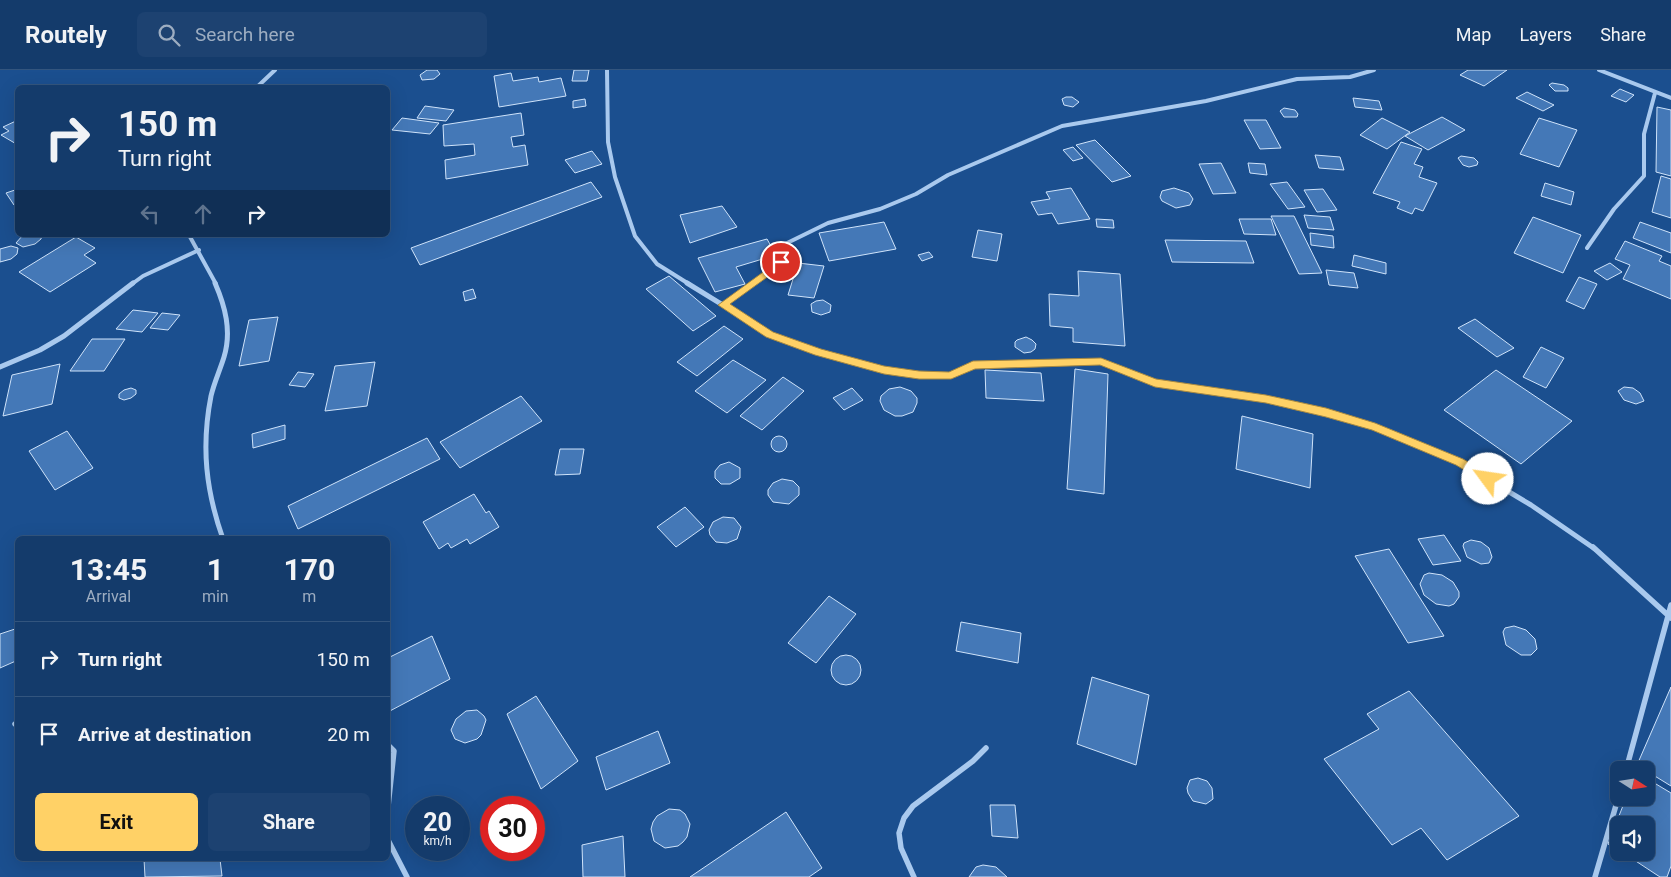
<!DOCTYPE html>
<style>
:root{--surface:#143b6b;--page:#1d4271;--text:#f1f3f6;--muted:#9dadc1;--line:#33557e;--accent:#ffd166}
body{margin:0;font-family:Roboto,sans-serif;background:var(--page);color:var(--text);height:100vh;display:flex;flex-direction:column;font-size:19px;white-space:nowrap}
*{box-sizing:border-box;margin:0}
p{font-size:16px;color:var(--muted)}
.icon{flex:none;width:28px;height:28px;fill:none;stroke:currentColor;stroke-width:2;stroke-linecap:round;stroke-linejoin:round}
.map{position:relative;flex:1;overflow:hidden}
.panel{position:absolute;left:15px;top:466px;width:375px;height:325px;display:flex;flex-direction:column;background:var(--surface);border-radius:8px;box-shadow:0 5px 20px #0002,0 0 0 1px var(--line)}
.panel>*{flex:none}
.banner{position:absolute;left:15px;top:15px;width:375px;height:152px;border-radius:8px;box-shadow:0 5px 20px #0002,0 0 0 1px var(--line);background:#143b6b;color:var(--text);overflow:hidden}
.needle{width:32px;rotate:102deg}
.controls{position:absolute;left:1610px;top:691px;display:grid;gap:10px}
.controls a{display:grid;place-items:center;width:45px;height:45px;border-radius:8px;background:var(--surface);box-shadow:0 5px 20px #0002,0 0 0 1px var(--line);font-size:25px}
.speed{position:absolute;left:405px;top:726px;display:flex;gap:10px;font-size:25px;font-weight:700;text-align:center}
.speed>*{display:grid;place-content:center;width:65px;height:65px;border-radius:50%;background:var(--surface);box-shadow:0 5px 20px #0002,0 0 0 1px var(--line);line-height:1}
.speed small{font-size:12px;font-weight:400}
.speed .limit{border:8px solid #d22;background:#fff;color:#111}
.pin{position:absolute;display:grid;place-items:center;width:42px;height:42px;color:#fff;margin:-21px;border:2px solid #fff;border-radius:50%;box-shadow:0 1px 5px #0007}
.me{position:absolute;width:55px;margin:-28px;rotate:301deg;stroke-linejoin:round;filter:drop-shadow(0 0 4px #0008)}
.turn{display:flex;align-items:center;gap:18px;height:105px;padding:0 20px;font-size:22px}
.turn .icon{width:65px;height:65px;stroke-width:2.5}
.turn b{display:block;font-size:35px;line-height:42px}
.lanes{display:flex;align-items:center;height:48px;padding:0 20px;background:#0003;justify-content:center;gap:25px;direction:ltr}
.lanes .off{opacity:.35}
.eta{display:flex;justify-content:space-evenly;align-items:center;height:85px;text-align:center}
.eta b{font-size:30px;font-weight:700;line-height:35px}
.primary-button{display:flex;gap:10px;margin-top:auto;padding:10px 20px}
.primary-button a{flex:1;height:58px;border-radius:8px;background:var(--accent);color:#111;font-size:20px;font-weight:700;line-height:58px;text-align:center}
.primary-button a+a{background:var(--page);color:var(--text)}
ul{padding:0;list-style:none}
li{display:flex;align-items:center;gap:15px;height:75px;padding:0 20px;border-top:1px solid var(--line)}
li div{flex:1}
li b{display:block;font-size:19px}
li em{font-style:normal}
header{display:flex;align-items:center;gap:30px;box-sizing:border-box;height:70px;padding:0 25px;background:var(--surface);border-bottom:1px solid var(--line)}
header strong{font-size:24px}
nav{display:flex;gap:28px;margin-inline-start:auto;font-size:18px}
.search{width:350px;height:45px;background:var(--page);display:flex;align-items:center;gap:12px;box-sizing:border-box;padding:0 18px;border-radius:8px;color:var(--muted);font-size:19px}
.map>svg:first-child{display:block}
.building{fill:#4478b7;stroke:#cfe3fa}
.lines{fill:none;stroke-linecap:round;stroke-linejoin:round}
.street-far2{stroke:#a9c9ee;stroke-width:4}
.street-far1{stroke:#a9c9ee;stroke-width:5}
.street{stroke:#a9c9ee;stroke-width:5.5}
.route{fill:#ffd166;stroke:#a68842}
</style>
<header>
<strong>Routely</strong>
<div class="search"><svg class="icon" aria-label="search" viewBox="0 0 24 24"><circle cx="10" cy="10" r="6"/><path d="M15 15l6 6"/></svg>Search here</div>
<nav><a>Map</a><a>Layers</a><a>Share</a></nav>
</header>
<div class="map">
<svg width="1671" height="807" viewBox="0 0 1671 807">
<rect width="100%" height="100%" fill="#1b4f8f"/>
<!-- building -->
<path class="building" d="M427 0H437L440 4 434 9 422 10 420 5Z
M574 0H589L587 11H572Z
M1468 0H1507L1484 16 1460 5Z
M511 3 513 11 538 7 539 12 561 8 566 26 499 37 494 6Z
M1552 13 1564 15 1568 18V21H1555L1549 15Z
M1620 19 1634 25 1626 32 1611 26Z
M1527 22 1554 35 1543 41 1516 28Z
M1066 27H1072L1079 32 1073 37 1064 35 1062 29Z
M1353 28 1379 31 1382 40 1355 37Z
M585 29 586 36 573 38V31Z
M425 36 454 40 446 51 417 48Z
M1657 37 1671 40V106L1656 102Z
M1284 38 1295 40 1298 44 1297 47H1284L1280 41Z
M521 43 524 65 511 67 513 77 525 75 528 95 446 109 445 90 475 85 474 74 444 76 443 55Z
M1442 47 1465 60 1428 80 1405 66Z
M402 48 439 53 430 64 392 60Z
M1382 48 1410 62 1387 79 1360 65Z
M1539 48 1577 60 1559 97 1520 84Z
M18 50V75L1 65 9 61 3 57Z
M1244 50H1266L1281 78 1260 79Z
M1095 70 1131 106 1112 112 1076 75Z
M1401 72 1422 79 1414 94 1423 97 1419 107 1437 113 1423 141 1415 138 1412 144 1397 138 1400 132 1373 123Z
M1073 77 1083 88 1073 91 1063 80Z
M592 81 602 94 575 103 565 90Z
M1315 85 1340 87 1344 100 1319 98Z
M1461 86 1474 88 1478 92 1477 95 1469 97 1463 95 1458 88Z
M1221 93 1236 123 1213 124 1199 94Z
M1248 93 1265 94 1267 105 1250 103Z
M1661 106 1671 109V148L1652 142Z
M591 112 602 127 420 195 411 178Z
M1287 112 1305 137 1288 139 1270 114Z
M1545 113 1574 122 1571 135 1541 126Z
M1071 118 1090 149 1058 154 1052 143 1038 145 1031 132 1050 129 1046 122Z
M1174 118 1189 123 1193 129 1190 135 1176 138 1162 131 1160 127 1162 121Z
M18 119V133L14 135 6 123Z
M1323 119 1337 140 1317 142 1304 120Z
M722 136 737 157 690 173 680 145Z
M1304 145 1330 147 1334 160 1308 158Z
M1271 146H1294L1322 203 1299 204Z
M1533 147 1581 165 1563 203 1514 183Z
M1096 149 1113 150 1114 158 1097 157Z
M1239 149H1271L1276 165 1244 164Z
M884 152 896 179 829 191 819 163Z
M1640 152 1671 163V183L1633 168Z
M978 160 1002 164 997 191 972 187Z
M1310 163 1333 166 1334 178 1311 175Z
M23 165H42L41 169 35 174 23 177 16 173Z
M76 167 95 178 84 185 96 193 50 222 19 202Z
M767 169 776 185 736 197 745 214 715 222 698 188Z
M1165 170 1246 171 1254 193 1172 192Z
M1625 171 1662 186 1659 191 1671 196V229L1623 209 1630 195 1615 189Z
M11 176 18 178 17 184 11 189 0 192V179Z
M929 182 933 187 922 191 918 185Z
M1354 185 1386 193V204L1352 196Z
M798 193 824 196 814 228 788 225Z
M1610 193 1622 202 1607 210 1594 201Z
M1326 200 1354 203 1358 218 1329 215Z
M1078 201 1120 204 1125 276 1073 272V258L1050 256 1049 224 1079 226Z
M669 206 716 246 693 261 646 219Z
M1579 207 1597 214 1584 239 1566 231Z
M473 219 476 228 465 231 463 222Z
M823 230 831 235 830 242 821 245 812 242 811 234 816 231Z
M133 240 158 243 142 262 116 259Z
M162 243 180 245 168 260 150 258Z
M278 247 269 291 239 296 249 250Z
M1475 249 1514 278 1497 287 1458 258Z
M724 256 743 269 697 306 677 292Z
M1026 267 1032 270 1036 274 1035 279 1031 282 1024 283 1015 277V272L1017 270Z
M92 269H125L104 301H70Z
M1541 277 1564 288 1546 318 1523 307Z
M733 290 766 310 727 343 695 321Z
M375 292 367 336 325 341 335 296Z
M60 294 52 334 3 346 12 305Z
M1075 299 1108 304 1104 424 1067 419Z
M985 300 1041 303 1044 331 986 328Z
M1496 300 1572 351 1521 394 1444 340Z
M298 302 314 304 305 317 289 315Z
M783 307 804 321 762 360 740 346Z
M900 317 911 321 917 328V333L913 342 902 346H895L884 340 880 331 881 326 889 319Z
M1624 317 1633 318 1640 323 1644 331 1636 334 1624 330 1618 321Z
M131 318 136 320V324L131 328 124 330 119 328V324L124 320Z
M852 318 863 330 844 340 833 328Z
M521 326 542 351 460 398 440 372Z
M1242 346 1313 364 1310 418 1236 399Z
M285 355V369L253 378 252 364Z
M67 361 93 398 55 420 29 381Z
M771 374a8 8 0 1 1 16 0a8 8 0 1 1-16 0Z
M427 368 440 389 298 459 288 436Z
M560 379H584L580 404 555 405Z
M729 392 740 398V408L730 414H721L715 408V401L720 395Z
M782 409 793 411 799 417V425L789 434 773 432 768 425V420L773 413Z
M474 424 486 443 489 441 499 457 470 474 467 469 451 478 448 473 439 479 423 452Z
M685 437 704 457 676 477 657 457Z
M723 447 734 448 741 457 737 469 727 473 716 472 710 465 709 460 713 452Z
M1444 465 1461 491 1433 495 1418 469Z
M1471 470 1481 472 1489 478 1492 487 1489 493 1481 494 1467 487 1463 476 1464 473Z
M1389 479 1444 566 1408 573 1355 486Z
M1429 503 1442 505 1453 512 1459 522V527L1454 534 1449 536 1436 534 1424 525 1420 514 1424 505Z
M829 526 856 544 816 593 788 573Z
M961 552 1021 563 1018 593 956 581Z
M1514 556 1526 560 1535 569 1537 579 1531 585H1521L1506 575 1503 562 1505 558Z
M18 558V590L0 598V564Z
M432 566 450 609 388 642V588Z
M831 600a15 15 0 1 1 30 0a15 15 0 1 1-30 0Z
M1092 607 1149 625 1136 695 1077 674Z
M1671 617V716L1637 695Z
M1409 621 1519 746 1447 790 1421 758 1392 775 1324 689 1379 659 1367 644Z
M536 626 578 691 541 719 507 644Z
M477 640 484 646 486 650 481 665 477 669 465 673 455 669 451 660 456 649 466 641Z
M658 661 670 693 606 720 596 687Z
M1198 708 1207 711 1212 718 1213 729 1206 734 1193 731 1188 723 1187 718 1190 710Z
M1646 708 1671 723V796L1667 807H1660L1622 782H1646V755H1619V781L1608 774 1626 728H1646Z
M990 735H1015L1018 768 992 766Z
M669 739 680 740 685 744 690 754 687 767 683 772 678 776 665 778 654 771 651 759 653 752 657 746Z
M786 742 822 798 809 807H690Z
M534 752 541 757 542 761 539 769 534 775Z
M623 766 625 807H583L582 775Z
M144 789H220L222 806 145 807Z
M983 795 996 797 1007 807H969L976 797Z"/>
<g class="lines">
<!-- street-far2 -->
<path class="street-far2" d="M607 0 608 72 615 107 635 166 657 194 689 214
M1599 0 1671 28
M256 18 275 0
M189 165 216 214
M1587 178 1614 139 1644 106V64L1655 23
M132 214 143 206 199 180
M752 214 781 192V176L828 153 880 139 916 124 948 105 1062 56 1206 31 1297 9 1350 7 1374 0"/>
<!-- street-far1 -->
<path class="street-far1" d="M215 213C225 236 232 261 224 287 220 300 214 313 211 326 201 377 206 421 223 469
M687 213 770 264 819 282 884 300 919 305 951 306 973 295 1101 291 1155 313 1266 329 1375 357 1459 392 1531 435 1595 479
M723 235 753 213
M0 297 40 280 64 266 133 213"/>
<!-- street -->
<path class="street" d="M1593 477 1671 548
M15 654 18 652
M388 675 394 681 388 737
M1626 700 1671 535
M388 770 407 807
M914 807 901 778 899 763 904 748 913 736 973 691 986 678
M1595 807 1619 725"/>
</g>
<!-- route -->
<path class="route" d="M781 189 786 192 784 195 730 234 773 262 821 279 884 296 919 301 949 302 973 291 1101 288 1156 309 1266 325 1326 338 1375 353 1463 389 1492 406 1494 409 1488 414 1484 412 1456 395 1372 360 1326 347 1266 333 1155 317 1100 295 975 299 951 309H919L884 304 815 285 766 267 718 235Z"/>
</svg>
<div class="controls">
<a><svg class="needle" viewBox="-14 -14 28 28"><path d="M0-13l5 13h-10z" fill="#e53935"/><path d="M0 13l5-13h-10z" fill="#9dadc1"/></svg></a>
<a><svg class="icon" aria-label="sound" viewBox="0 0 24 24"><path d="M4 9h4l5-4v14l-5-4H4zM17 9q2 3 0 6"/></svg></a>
</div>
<div class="speed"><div>20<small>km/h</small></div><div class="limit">30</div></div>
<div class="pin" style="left:781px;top:192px;background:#d93025"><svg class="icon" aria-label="arrive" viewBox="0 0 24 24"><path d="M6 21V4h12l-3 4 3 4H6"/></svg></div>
<svg class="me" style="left:1488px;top:409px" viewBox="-20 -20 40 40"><circle r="19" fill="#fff"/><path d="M0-13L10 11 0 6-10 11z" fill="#ffd166"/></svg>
<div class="banner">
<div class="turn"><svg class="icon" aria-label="right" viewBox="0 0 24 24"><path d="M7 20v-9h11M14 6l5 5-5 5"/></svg><div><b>150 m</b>Turn right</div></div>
<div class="lanes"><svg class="icon off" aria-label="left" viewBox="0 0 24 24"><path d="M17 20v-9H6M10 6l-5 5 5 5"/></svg><svg class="icon off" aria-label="ahead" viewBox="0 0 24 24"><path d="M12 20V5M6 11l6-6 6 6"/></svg><svg class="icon" aria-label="right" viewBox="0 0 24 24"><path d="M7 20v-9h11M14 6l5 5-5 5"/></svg></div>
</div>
<section class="panel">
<div class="eta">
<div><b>13:45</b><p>Arrival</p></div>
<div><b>1</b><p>min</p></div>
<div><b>170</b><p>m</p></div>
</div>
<ul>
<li><svg class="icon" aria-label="right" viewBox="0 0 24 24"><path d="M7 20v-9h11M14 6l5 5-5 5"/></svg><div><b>Turn right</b></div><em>150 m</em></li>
<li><svg class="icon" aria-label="arrive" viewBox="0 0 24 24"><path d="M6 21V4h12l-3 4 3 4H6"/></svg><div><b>Arrive at destination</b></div><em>20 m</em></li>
</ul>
<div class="primary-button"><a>Exit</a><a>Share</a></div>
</section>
</div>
